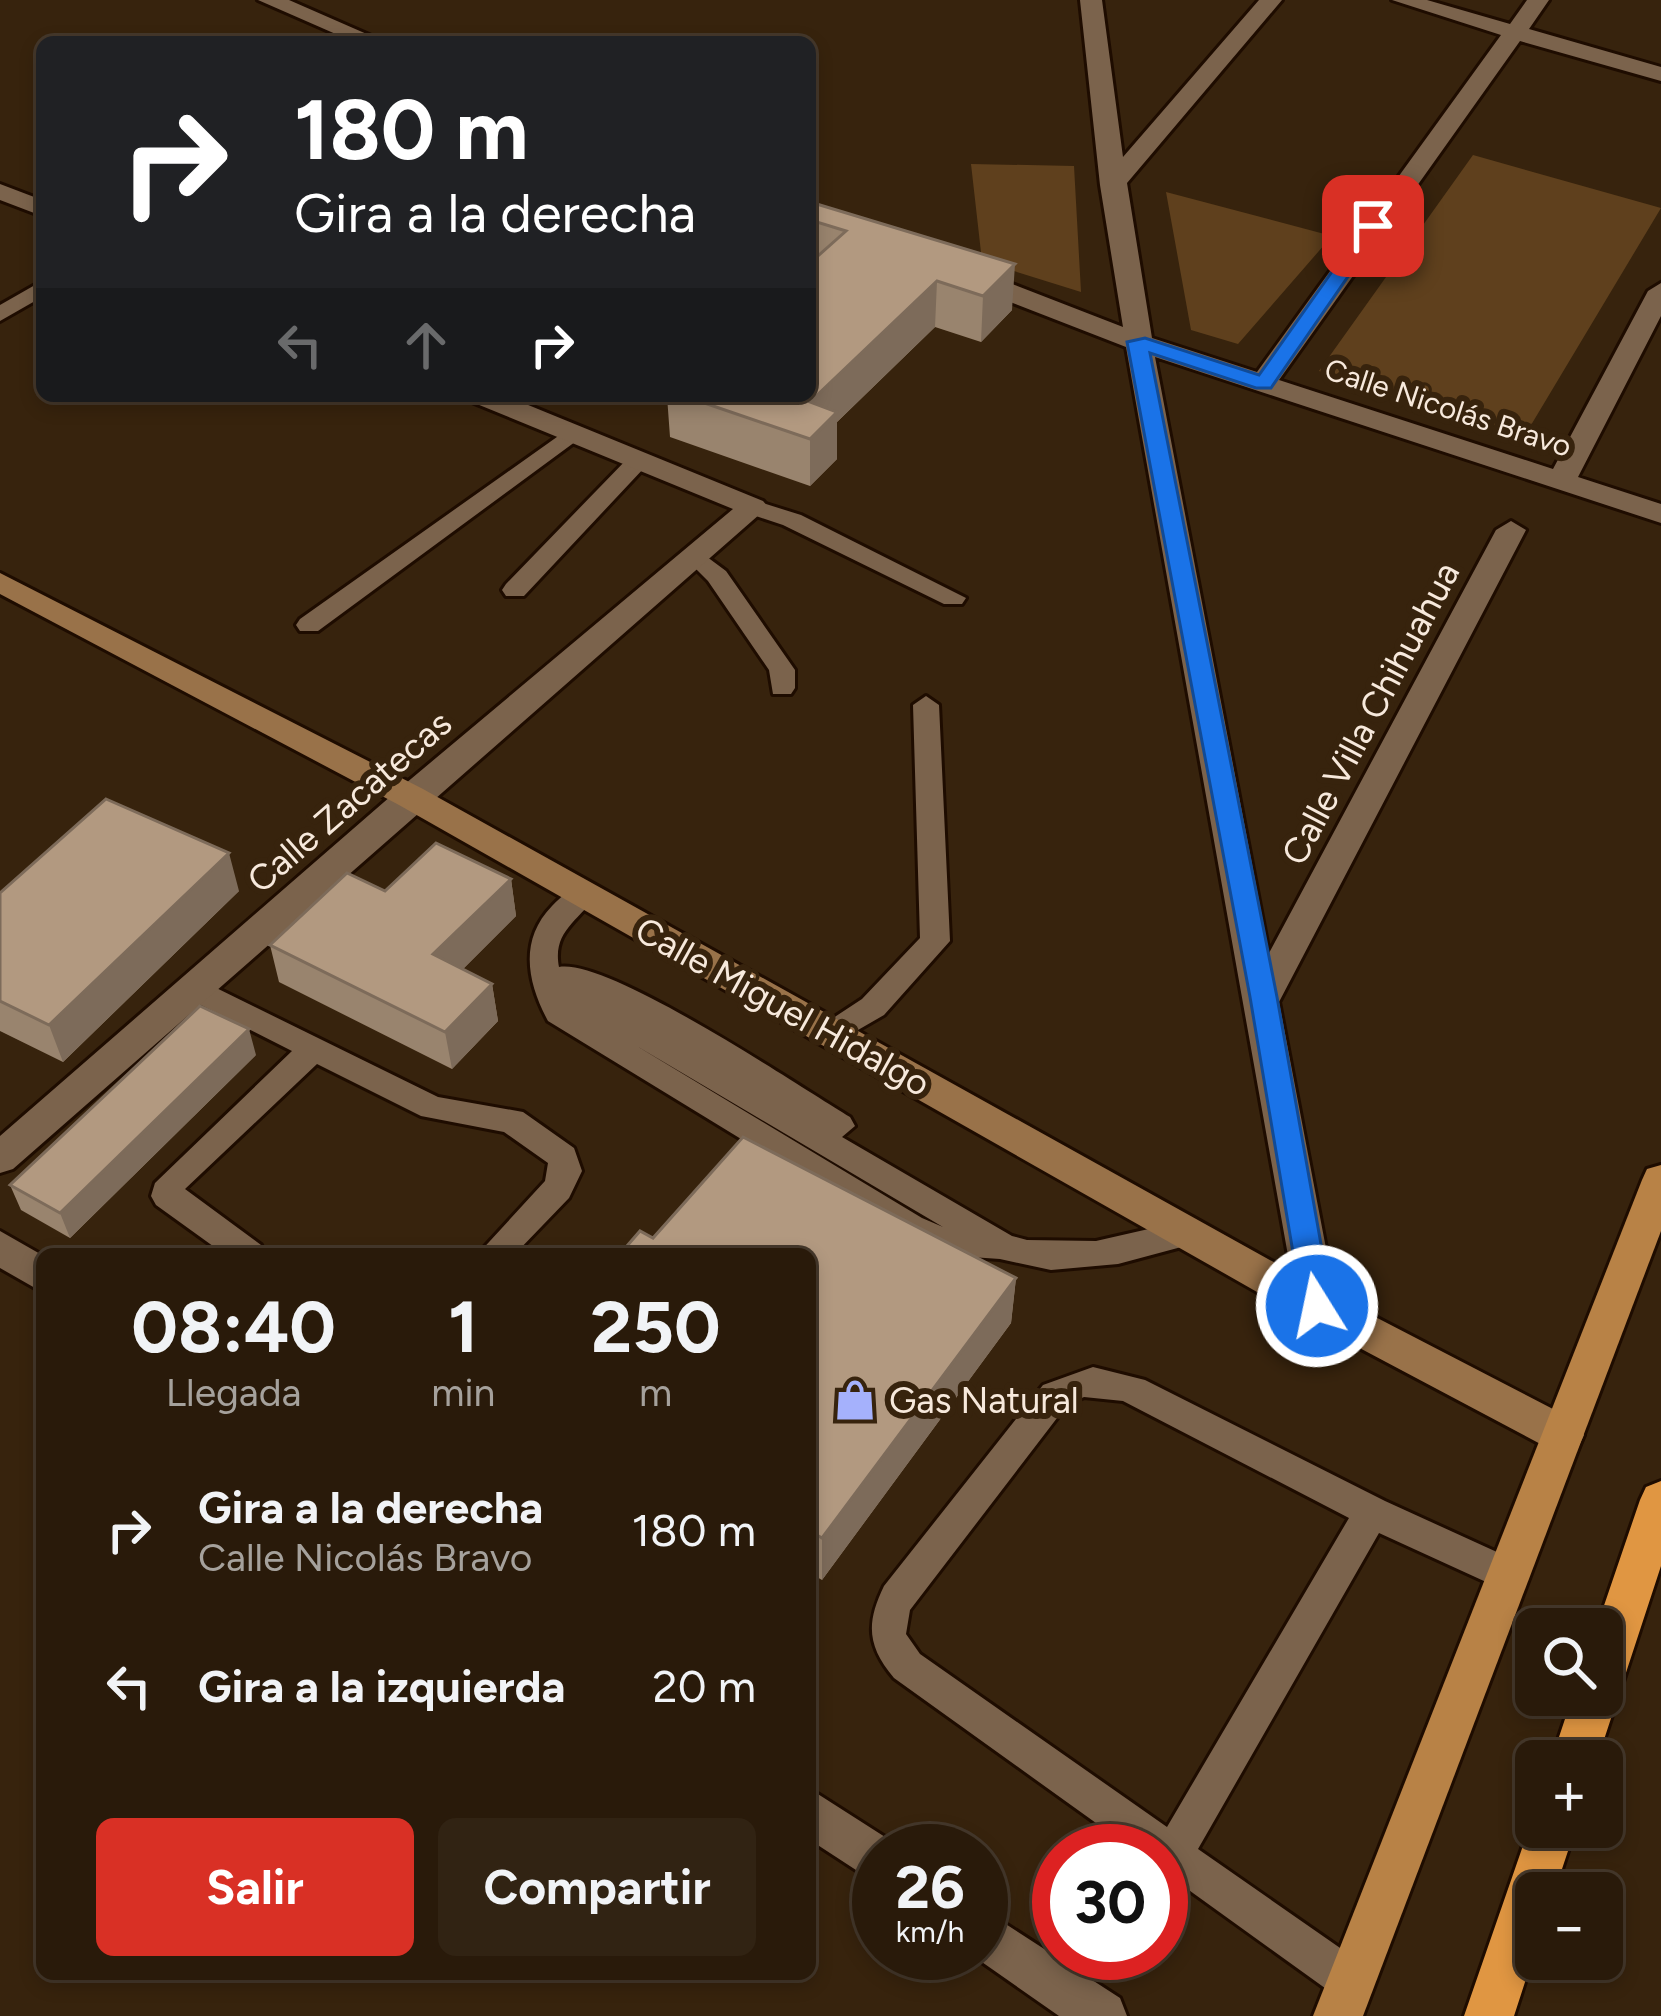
<!DOCTYPE html>
<html lang="es">
<meta charset="utf-8">
<style>
:root{--surface:#291a0a;--page:#312313;--text:#f1f3f6;--muted:#a5a19c;--line:#45382b;--accent:#d93025}
body{margin:0;font-family:Figtree,sans-serif;background:var(--page);color:var(--text);height:100vh;display:flex;flex-direction:column;font-size:45px;white-space:nowrap}
*{box-sizing:border-box;margin:0}
p{font-size:39px;color:var(--muted)}
.icon{flex:none;width:66px;height:66px;fill:none;stroke:currentColor;stroke-width:2;stroke-linecap:round;stroke-linejoin:round}
.map{position:relative;flex:1;overflow:hidden}
.sheet{position:absolute;left:36px;top:1248px;width:780px;height:732px;display:flex;flex-direction:column;background:var(--surface);border-radius:18px;box-shadow:0 6px 18px #0003,0 0 0 3px var(--line)}
.sheet>*{flex:none}
.top-card{position:absolute;left:36px;top:36px;width:780px;height:366px;border-radius:18px;box-shadow:0 6px 18px #0003,0 0 0 3px var(--line);background:#202124;color:#fff;overflow:hidden}
.buttons{position:absolute;left:1515px;top:1608px;display:grid;gap:24px}
.buttons a{display:grid;place-items:center;width:108px;height:108px;border-radius:18px;background:var(--surface);box-shadow:0 6px 18px #0003,0 0 0 3px var(--line);font-size:60px}
.speed{position:absolute;left:852px;top:1824px;display:flex;gap:24px;font-size:60px;font-weight:700;text-align:center}
.speed>*{display:grid;place-content:center;width:156px;height:156px;border-radius:50%;background:var(--surface);box-shadow:0 6px 18px #0003,0 0 0 3px var(--line);line-height:1}
.speed small{font-size:30px;font-weight:400}
.speed .limit{border:18px solid #d22;background:#fff;color:#111}
.pin{position:absolute;display:grid;place-items:center;width:102px;height:102px;color:#fff;margin:-51px;border-radius:24px;box-shadow:0 6px 18px #0006}
.me{position:absolute;width:132px;margin:-66px;rotate:350deg;stroke-linejoin:round;filter:drop-shadow(0 0 9px #0008)}
.turn{display:flex;align-items:center;gap:42px;height:252px;padding:0 60px;font-size:54px}
.turn .icon{width:156px;height:156px;stroke-width:2.5}
.turn b{display:block;font-size:84px;line-height:102px}
.lanes{display:flex;align-items:center;height:114px;padding:0 60px;background:#0003;justify-content:center;gap:60px;direction:ltr}
.lanes .off{opacity:.35}
.eta{display:flex;justify-content:space-evenly;align-items:center;height:204px;text-align:center}
.eta b{font-size:72px;font-weight:700;line-height:84px}
.primary-button{display:flex;gap:24px;margin-top:auto;padding:24px 60px}
.primary-button a{flex:1;height:138px;border-radius:18px;background:var(--accent);color:#fff;font-size:48px;font-weight:700;line-height:138px;text-align:center}
.primary-button a+a{background:var(--page);color:var(--text)}
ul{padding:0;list-style:none}
li{display:flex;align-items:center;gap:36px;height:156px;padding:0 60px}
li div{flex:1}
li b{display:block;font-size:45px}
li em{font-style:normal}
.map>svg:first-child{display:block}
.green{fill:#5f401d}
.lines{fill:none;stroke-linecap:round;stroke-linejoin:round}
.lane-casing{stroke:#1e0c00;stroke-width:6}
.street-casing{stroke:#1e0c00;stroke-width:6}
.secondary-casing{stroke:#1e0c00;stroke-width:6}
.primary-casing{stroke:#1e0c00;stroke-width:6}
.highway-casing{stroke:#1e0c00;stroke-width:6}
.lane{fill:#7b634c;fill-rule:evenodd}
.street{fill:#7b634c;fill-rule:evenodd}
.secondary{fill:#997249;fill-rule:evenodd}
.primary{fill:#b88246;fill-rule:evenodd}
.highway{fill:#e09642;fill-rule:evenodd}
.wall{fill:#99846e}
.shaded-wall{fill:#7d6b5a}
.building{fill:#b29980;stroke:#7d6b5a;stroke-width:3}
.route{fill:#1a73e8;stroke:#114b97;stroke-width:3}
.labels{text-anchor:middle;stroke-width:12;stroke-linejoin:round;paint-order:stroke}
.far-street-label{font-size:30px;fill:#f7e9dc;stroke:#37230d}
.street-label{font-size:36px;fill:#f7e9dc;stroke:#37230d}
.poi-label{font-size:36px;fill:#f7e9dc;stroke:#37230d;text-anchor:start}
</style>
<div class="map">
<svg width="1661" height="2016" viewBox="0 0 1661 2016">
<rect width="100%" height="100%" fill="#37230d"/>
<!-- green -->
<path class="green" d="M1473 155 1661 208 1522 440 1319 371Z
M971 164 1074 166 1081 292 982 261Z
M1166 192 1332 236 1238 344 1191 330Z"/>
<g class="lines">
<!-- lane casing -->
<g class="lane-casing">
<path id="lane" d="M42 281V297L0 321V305Z
M571 427 583 434 579 439 318 631H300L296 625 300 619Z
M637 455 645 457V467L524 596H506L502 590 506 584 629 457Z
M753 500 801 515 966 598 962 604H944L783 525 744 512 741 507Z
M695 548 726 571 795 670V688L791 694H773L769 670 708 581 683 556Z
M926 696 939 705 950 941 884 1015 832 1045 821 1042 817 1034 821 1026 862 999 920 938 913 705Z
M583 884 597 894C579 921 552 931 559 967 609 958 798 1086 850 1117L855 1126 842 1137 1012 1236 1027 1240 1096 1241 1188 1220 1200 1224 1204 1233 1200 1242 1118 1264 1051 1270 1000 1259 942 1255 900 1236 548 1021C527 982 519 940 552 906 562 896 570 888 583 884ZM635 1045 943 1227 922 1218Z
M196 978 438 1097 523 1112 574 1148 582 1171 569 1198 515 1254H478L545 1181 548 1163 504 1132 421 1116 317 1064 185 1189 261 1245 265 1254H224L156 1205 151 1196 155 1183 292 1051 185 997 181 989 185 981Z
M1093 1367 1145 1380 1385 1501 1521 1563 1526 1575 1521 1587 1508 1592 1379 1533 1198 1849 1366 1966 1372 1981 1366 1996 1351 2002 1336 1996 1161 1870V1851H1135L894 1678C867 1646 866 1623 884 1586L1043 1385ZM1084 1397 1123 1401 1349 1518 1167 1827 920 1654 906 1634 910 1610 1067 1405Z"/>
</g>
<!-- street casing -->
<g class="street-casing">
<path id="street" d="M258 0H289L385 42H354Z
M1080 0H1102L1123 157 1259 0H1282L1127 183 1152 338 1257 372 1501 35 1392 0H1427L1510 24 1527 0H1549L1529 29 1661 67V81L1520 41 1279 380 1553 469 1648 291 1661 283V316L1578 477 1661 504V523L1155 357 1269 953 1496 530 1511 521 1526 530 1279 1002 1337 1306 1331 1318 1317 1323 1303 1318 1297 1306 1126 347 961 283 957 277 970 269 979 271 1123 327 1100 185Z
M0 184 42 200V216L0 200Z
M468 396H506L763 501 768 507 13 1169 0 1173V1136L399 789 733 509 472 402Z
M0 1231 42 1255V1292L0 1268Z
M810 1789 896 1844 899 1851H879V1885L810 1840Z
M981 1908 1120 1998 1127 2016H1059L969 1953H981Z"/>
</g>
<!-- secondary casing -->
<g class="secondary-casing">
<path id="secondary" d="M0 573 423 789 1331 1294 1578 1422 1584 1435 1578 1448 1563 1453 1548 1448 1303 1318 399 805 0 594Z"/>
</g>
<!-- primary casing -->
<g class="primary-casing">
<path id="primary" d="M1661 1165V1231L1363 2016H1313L1642 1180 1647 1169Z"/>
</g>
<!-- highway casing -->
<g class="highway-casing">
<path id="highway" d="M1661 1481V1566L1597 1761H1551L1573 1695H1602V1629H1596L1640 1500 1646 1487Z
M1535 1811 1536 1827H1576L1554 1893H1536V1948L1514 2016H1464Z"/>
</g>
<!-- lane -->
<use href="#lane" class="lane"/>
<!-- street -->
<use href="#street" class="street"/>
<!-- secondary -->
<use href="#secondary" class="secondary"/>
<!-- primary -->
<use href="#primary" class="primary"/>
<!-- highway -->
<use href="#highway" class="highway"/>
</g>
<!-- wall -->
<path class="wall" d="M810 202 1012 310 981 342 935 327 837 422V459L810 486 670 437 667 396H810Z
M511 879 516 916 463 969 492 984 498 1021 452 1069 279 982 270 945 385 891Z
M239 891 63 1062 0 1031V893Z
M256 1055 70 1238 21 1210 10 1185Z
M743 1137 1016 1278 1011 1323 822 1580 810 1573V1254H620L640 1231 653 1238Z"/>
<!-- shaded-wall -->
<path class="shaded-wall" d="M1015 264 1012 310 981 342 983 296Z
M937 281 935 327 837 422V459L810 486V402Z
M229 853 239 891 63 1062 49 1025Z
M511 879 516 916 440 992 433 954Z
M492 984 498 1021 452 1069 445 1032Z
M249 1029 256 1055 70 1238 60 1213Z
M1016 1278 1011 1323 822 1580V1538Z"/>
<!-- building -->
<path class="building" d="M810 202 1015 264 983 296 937 281 810 402 837 412 810 439 684 396H810V263L846 231 810 220Z
M106 799 229 853 49 1025 0 1001V893Z
M436 843 511 879 433 954 492 984 445 1032 270 945 347 873 385 891Z
M200 1006 249 1029 60 1213 10 1185Z
M743 1137 1016 1278 822 1538 810 1531V1254H620L640 1231 653 1238Z"/>
<!-- route -->
<path class="route" d="M1367 222 1383 226 1271 388H1256L1150 353 1277 997 1332 1306 1328 1315 1317 1318 1306 1315 1302 1306 1250 997 1127 342 1145 338 1259 375Z"/>
<!-- icons -->
<defs>
<g id="shop-bare" transform="scale(3.24)"><path d="M-5-2.5h2.3a2.7 3.5 0 0 1 5.4 0H5L5.5 6h-11ZM-1.5-2.5h3a1.5 2.3 0 0 0-3 0Z" fill="#a5b1fc" stroke="#37230d" stroke-width="2.5" paint-order="stroke"/></g>
</defs>
<g fill-rule="evenodd">
<use href="#shop-bare" x="855" y="1400"/>
</g>
<g class="labels">
<!-- far-street labels -->
<g class="far-street-label">
<text transform="translate(1448 408) rotate(18)" y="10">Calle Nicolás Bravo</text>
</g>
<!-- street labels -->
<g class="street-label">
<text transform="translate(1370 713) rotate(-62)" y="13">Calle Villa Chihuahua</text>
<text transform="translate(349 801) rotate(-41)" y="13">Calle Zacatecas</text>
<text transform="translate(783 1006) rotate(29)" y="13">Calle Miguel Hidalgo</text>
</g>
<!-- poi labels -->
<g class="poi-label">
<text x="889" y="1413">Gas Natural</text>
</g>
</g>
</svg>
<div class="buttons">
<a><svg class="icon" aria-label="search" viewBox="0 0 24 24"><circle cx="10" cy="10" r="6"/><path d="M15 15l6 6"/></svg></a>
<a>+</a>
<a>−</a>
</div>
<div class="speed"><div>26<small>km/h</small></div><div class="limit">30</div></div>
<div class="pin" style="left:1373px;top:226px;background:#d93025"><svg class="icon" aria-label="arrive" viewBox="0 0 24 24"><path d="M6 21V4h12l-3 4 3 4H6"/></svg></div>
<svg class="me" style="left:1317px;top:1306px" viewBox="-20 -20 40 40"><circle r="17" fill="#1a73e8" stroke="#fff" stroke-width="3"/><path d="M0-11L8 9 0 5-8 9z" fill="#fff"/></svg>
<div class="top-card">
<div class="turn"><svg class="icon" aria-label="right" viewBox="0 0 24 24"><path d="M7 20v-9h11M14 6l5 5-5 5"/></svg><div><b>180 m</b>Gira a la derecha</div></div>
<div class="lanes"><svg class="icon off" aria-label="left" viewBox="0 0 24 24"><path d="M17 20v-9H6M10 6l-5 5 5 5"/></svg><svg class="icon off" aria-label="ahead" viewBox="0 0 24 24"><path d="M12 20V5M6 11l6-6 6 6"/></svg><svg class="icon" aria-label="right" viewBox="0 0 24 24"><path d="M7 20v-9h11M14 6l5 5-5 5"/></svg></div>
</div>
<section class="sheet">
<div class="eta">
<div><b>08:40</b><p>Llegada</p></div>
<div><b>1</b><p>min</p></div>
<div><b>250</b><p>m</p></div>
</div>
<ul>
<li><svg class="icon" aria-label="right" viewBox="0 0 24 24"><path d="M7 20v-9h11M14 6l5 5-5 5"/></svg><div><b>Gira a la derecha</b><p>Calle Nicolás Bravo</p></div><em>180 m</em></li>
<li><svg class="icon" aria-label="left" viewBox="0 0 24 24"><path d="M17 20v-9H6M10 6l-5 5 5 5"/></svg><div><b>Gira a la izquierda</b></div><em>20 m</em></li>
</ul>
<div class="primary-button"><a>Salir</a><a>Compartir</a></div>
</section>
</div>
